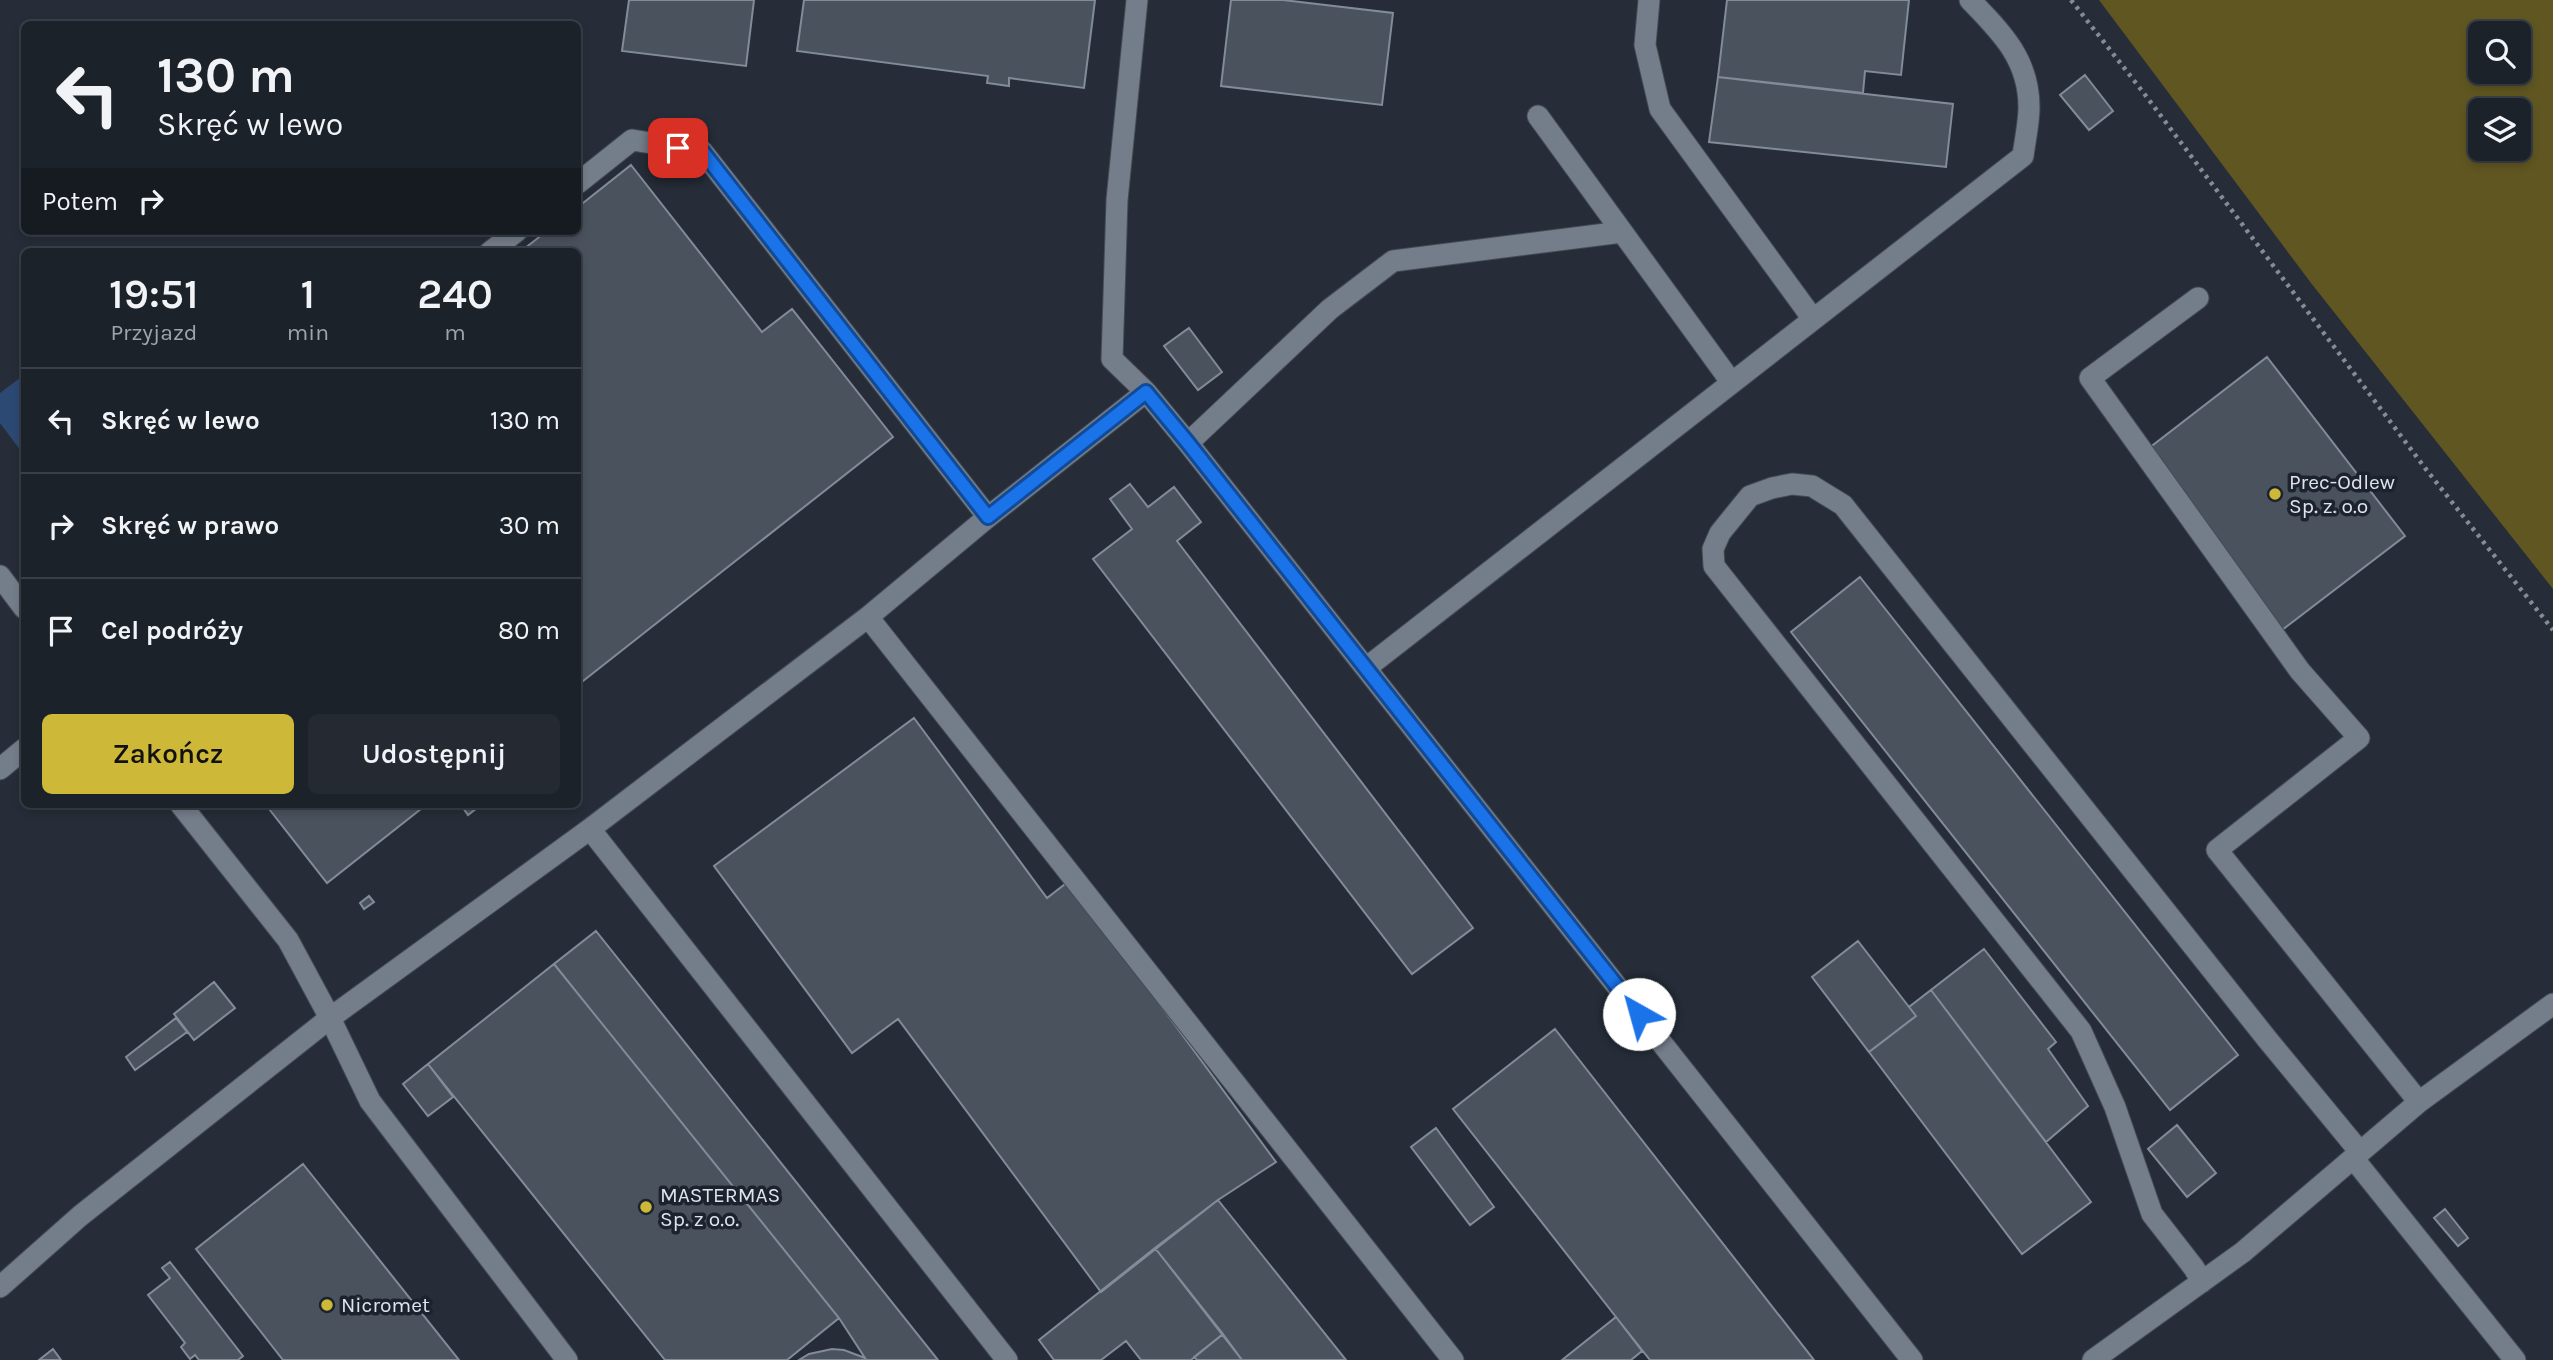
<!DOCTYPE html>
<html lang="pl">
<meta charset="utf-8">
<style>
:root{--surface:#1c222a;--page:#252a32;--text:#f1f3f6;--muted:#a0a4a8;--line:#3a3f47;--accent:#ceb837}
body{margin:0;font-family:Karla,sans-serif;background:var(--page);color:var(--text);height:100vh;display:flex;flex-direction:column;font-size:26px;white-space:nowrap}
*{box-sizing:border-box;margin:0}
p{font-size:23px;color:var(--muted)}
.icon{flex:none;width:38px;height:38px;fill:none;stroke:currentColor;stroke-width:2;stroke-linecap:round;stroke-linejoin:round}
.map{position:relative;flex:1;overflow:hidden}
.details{position:absolute;left:21px;top:248px;width:560px;height:560px;display:flex;flex-direction:column;background:var(--surface);border-radius:10px;box-shadow:0 4px 10px #0003,0 0 0 2px var(--line)}
.details>*{flex:none}
.banner{position:absolute;left:21px;top:21px;width:560px;height:214px;border-radius:10px;box-shadow:0 4px 10px #0003,0 0 0 2px var(--line);background:#1c222a;color:var(--text);overflow:hidden}
.fabs{position:absolute;left:2468px;top:21px;display:grid;gap:14px}
.fabs a{display:grid;place-items:center;width:63px;height:63px;border-radius:10px;background:var(--surface);box-shadow:0 4px 10px #0003,0 0 0 2px var(--line);font-size:35px}
.pin{position:absolute;display:grid;place-items:center;width:60px;height:60px;color:#fff;margin:-30px;border-radius:14px;box-shadow:0 4px 10px #0006}
.me{position:absolute;width:77px;margin:-38px;rotate:322deg;stroke-linejoin:round;filter:drop-shadow(0 0 5px #0008)}
.turn{display:flex;align-items:center;gap:24px;height:147px;padding:0 21px;font-size:32px}
.turn .icon{width:91px;height:91px;stroke-width:2.5}
.turn b{display:block;font-size:49px;line-height:60px}
.then{display:flex;align-items:center;height:66px;padding:0 21px;background:#0003;gap:14px;font-size:26px}
.eta{display:flex;justify-content:space-evenly;align-items:center;height:119px;text-align:center}
.eta b{font-size:42px;font-weight:600;line-height:49px}
.button{display:flex;gap:14px;margin-top:auto;padding:14px 21px}
.button a{flex:1;height:80px;border-radius:10px;background:var(--accent);color:#111;font-size:28px;font-weight:600;line-height:80px;text-align:center}
.button a+a{background:var(--page);color:var(--text)}
ul{padding:0;list-style:none}
li{display:flex;align-items:center;gap:21px;height:105px;padding:0 21px;border-top:2px solid var(--line)}
li div{flex:1}
li b{display:block;font-size:26px}
li em{font-style:normal}
.map>svg:first-child{display:block}
.green{fill:#605621;fill-rule:evenodd}
.water{fill:#2c4974}
.building{fill:#4a525e;stroke:#828b98;stroke-width:2}
.lines{fill:none;stroke-linecap:round;stroke-linejoin:round}
.lane-casing{stroke:#454b54;stroke-width:23}
.path{stroke:#868c94;stroke-width:4.5;stroke-dasharray:3.5 5;stroke-linecap:butt}
.lane{stroke:#747d8a;stroke-width:21}
.route-casing{stroke:#114b97;stroke-width:18}
.route{stroke:#1a73e8;stroke-width:12}
.poi-dot{fill:#ceb837;stroke:#1c232e;stroke-width:2.5}
.labels{text-anchor:middle;stroke-width:7;stroke-linejoin:round;paint-order:stroke}
.poi-label{font-size:21px;fill:#dfe4eb;stroke:#1c232e;text-anchor:start}
</style>
<div class="map">
<svg width="2553" height="1360" viewBox="0 0 2553 1360">
<rect width="100%" height="100%" fill="#262d38"/>
<!-- green -->
<path class="green" d="M2099 0H2553V589L2311 283ZM2480 33H2518V72H2480ZM2480 110H2518V149H2480Z"/>
<!-- water -->
<path class="water" d="M24 375V455L0 423V393Z"/>
<!-- building -->
<path class="building" d="M629 0H754L746 66 622 51Z
M804 0H1095L1084 88 1009 78V86L987 83 988 76 797 51Z
M1231 0H1283L1393 13 1382 105 1221 86Z
M1727 0H1909L1901 75 1865 71 1863 93 1718 77Z
M2085 75 2113 111 2089 130 2060 95Z
M1718 77 1953 104 1946 167 1709 142Z
M631 165 762 332 792 309 893 437 578 685V252H520L547 231H578V207Z
M1189 328 1222 372 1198 390 1164 346Z
M2267 357 2405 536 2282 630 2144 452Z
M1130 484 1148 507 1174 487 1201 522 1177 541 1473 928 1412 974 1093 559 1132 529 1110 499Z
M1860 577 2238 1055 2170 1110 1791 632Z
M914 718 1047 898 1069 881 1276 1162 1218 1200 1101 1292 898 1019 852 1053 714 866Z
M266 805H426L327 883Z
M461 805H481L468 815Z
M369 896 374 902 364 909 360 903Z
M596 931 938 1360H799L809 1354 832 1349 844 1350 865 1358 839 1318 554 964Z
M1858 941 1916 1016 1869 1052 1812 977Z
M1984 949 2056 1042 2048 1049 2088 1106 2046 1142 1931 990Z
M554 964 839 1318 787 1360H665L428 1064Z
M214 982 235 1008 194 1040 174 1014Z
M1931 990 2091 1202 2022 1254 1869 1052 1916 1016 1909 1007Z
M176 1018 187 1032 135 1070 126 1057Z
M1555 1029 1814 1360H1650L1616 1317 1453 1109Z
M428 1064 453 1097 428 1116 403 1084Z
M2177 1125 2216 1173 2187 1197 2148 1149Z
M1436 1128 1494 1207 1470 1225 1411 1147Z
M303 1164 459 1360H283L196 1249Z
M1218 1200 1346 1360H1242L1155 1248Z
M2445 1209 2468 1238 2458 1246 2434 1218Z
M1155 1248 1223 1334 1191 1360H1141L1126 1341 1101 1360H1054L1039 1340Z
M170 1262 243 1356 238 1360H199L195 1355 190 1359 181 1347 185 1343 148 1295 170 1278 162 1268Z
M1616 1317 1642 1351 1631 1360H1562Z
M1223 1334 1242 1360H1197L1194 1357Z
M53 1349 61 1360H39Z"/>
<g class="lines">
<!-- lane casing -->
<g class="lane-casing">
<path id="lane" d="M1137 0 1117 200 1112 359 1146 392
M1649 0 1645 45 1660 109 1813 319
M1538 116 1732 383
M578 183 632 140 702 151 988 517
M490 252 517 231
M1188 443 1330 309 1393 261 1622 232
M0 576 24 608
M868 617 1453 1360
M1366 668 2023 156C2025 140 2029 123 2029 107 2029 59 2001 32 1970 0
M0 769 24 749
M590 829 1007 1360
M2419 1102 2553 1004
M2353 1158 2515 1360
M2202 1282 2194 1268 2152 1214 2115 1107 2081 1031 1714 566 1713 549 1720 533 1750 496 1772 488 1792 484 1812 486 1843 505 2267 1039 2360 1152
M0 1287 80 1216 330 1018 288 940 181 805
M567 1360 370 1101 330 1018 590 829 868 617 988 517 1146 392 1188 443 1912 1360
M2093 1360 2243 1252 2419 1102 2217 850 2359 738 2300 671 2090 378 2198 298"/>
</g>
<!-- path -->
<path class="path" d="M2071 0 2143 92 2425 468 2553 630"/>
<!-- lane -->
<use href="#lane" class="lane"/>
</g>
<g class="lines">
<!-- route casing -->
<g class="route-casing">
<path id="route" d="M678 148 702 151 988 517 1146 392 1188 443 1639 1014"/>
</g>
<!-- route -->
<use href="#route" class="route"/>
</g>
<!-- markers -->
<g class="poi-dot">
<circle cx="2275" cy="494" r="7"/>
<circle cx="646" cy="1207" r="7"/>
<circle cx="327" cy="1305" r="7"/>
</g>
<g class="labels">
<!-- poi labels -->
<g class="poi-label">
<text x="2289" y="489">Prec-Odlew<tspan x="2289" dy="24">Sp. z. o.o</tspan></text>
<text x="660" y="1202">MASTERMAS<tspan x="660" dy="24">Sp. z o.o.</tspan></text>
<text x="341" y="1312">Nicromet</text>
</g>
</g>
</svg>
<div class="fabs">
<a><svg class="icon" aria-label="search" viewBox="0 0 24 24"><circle cx="10" cy="10" r="6"/><path d="M15 15l6 6"/></svg></a>
<a><svg class="icon" aria-label="layers" viewBox="0 0 24 24"><path d="M12 4l9 5-9 5-9-5zM3 14l9 5 9-5"/></svg></a>
</div>
<div class="pin" style="left:678px;top:148px;background:#d93025"><svg class="icon" aria-label="arrive" viewBox="0 0 24 24"><path d="M6 21V4h12l-3 4 3 4H6"/></svg></div>
<svg class="me" style="left:1639px;top:1014px" viewBox="-20 -20 40 40"><circle r="19" fill="#fff"/><path d="M0-13L10 11 0 6-10 11z" fill="#1a73e8"/></svg>
<div class="banner">
<div class="turn"><svg class="icon" aria-label="left" viewBox="0 0 24 24"><path d="M17 20v-9H6M10 6l-5 5 5 5"/></svg><div><b>130 m</b>Skręć w lewo</div></div>
<div class="then">Potem<svg class="icon" aria-label="right" viewBox="0 0 24 24"><path d="M7 20v-9h11M14 6l5 5-5 5"/></svg></div>
</div>
<section class="details">
<div class="eta">
<div><b>19:51</b><p>Przyjazd</p></div>
<div><b>1</b><p>min</p></div>
<div><b>240</b><p>m</p></div>
</div>
<ul>
<li><svg class="icon" aria-label="left" viewBox="0 0 24 24"><path d="M17 20v-9H6M10 6l-5 5 5 5"/></svg><div><b>Skręć w lewo</b></div><em>130 m</em></li>
<li><svg class="icon" aria-label="right" viewBox="0 0 24 24"><path d="M7 20v-9h11M14 6l5 5-5 5"/></svg><div><b>Skręć w prawo</b></div><em>30 m</em></li>
<li><svg class="icon" aria-label="arrive" viewBox="0 0 24 24"><path d="M6 21V4h12l-3 4 3 4H6"/></svg><div><b>Cel podróży</b></div><em>80 m</em></li>
</ul>
<div class="button"><a>Zakończ</a><a>Udostępnij</a></div>
</section>
</div>
